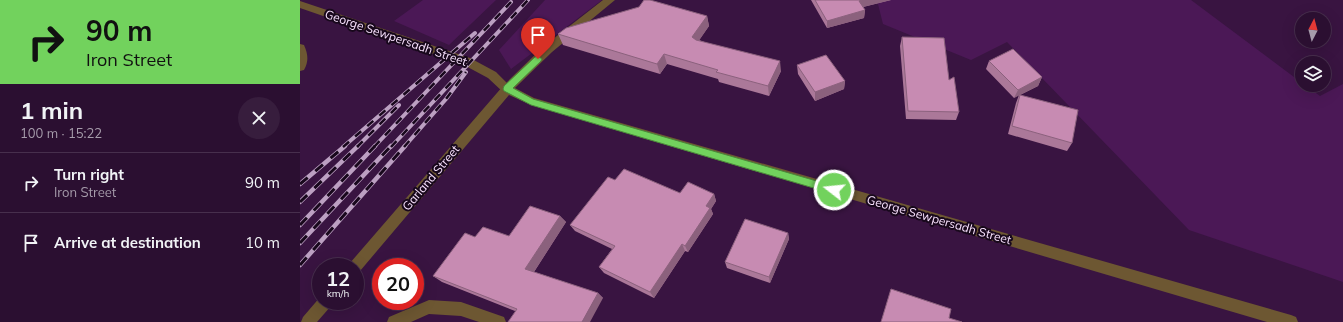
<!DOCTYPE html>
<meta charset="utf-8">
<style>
:root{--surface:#2b0f31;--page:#371d3d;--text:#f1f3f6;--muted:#a69cab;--line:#472f4d}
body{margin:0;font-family:Mulish,sans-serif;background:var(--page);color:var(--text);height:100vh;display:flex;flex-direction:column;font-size:15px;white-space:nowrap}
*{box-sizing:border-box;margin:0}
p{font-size:13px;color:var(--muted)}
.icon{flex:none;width:22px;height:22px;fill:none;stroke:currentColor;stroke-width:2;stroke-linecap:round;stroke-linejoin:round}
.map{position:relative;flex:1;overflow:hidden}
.panel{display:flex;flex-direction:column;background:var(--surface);width:300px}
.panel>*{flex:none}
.top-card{background:#72d25d;color:#111;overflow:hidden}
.needle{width:26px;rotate:6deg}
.buttons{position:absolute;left:995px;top:12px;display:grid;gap:8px}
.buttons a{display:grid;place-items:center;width:36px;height:36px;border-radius:50%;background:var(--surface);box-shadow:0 4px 16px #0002,0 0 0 1px var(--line);font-size:20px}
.speed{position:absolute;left:12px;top:258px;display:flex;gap:8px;font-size:20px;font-weight:700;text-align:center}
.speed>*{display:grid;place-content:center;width:52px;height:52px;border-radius:50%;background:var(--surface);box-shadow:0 4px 16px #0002,0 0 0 1px var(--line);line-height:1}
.speed small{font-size:10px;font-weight:400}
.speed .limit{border:6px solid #d22;background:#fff;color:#111}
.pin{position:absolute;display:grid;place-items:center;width:34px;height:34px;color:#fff;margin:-41px -17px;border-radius:50% 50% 50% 0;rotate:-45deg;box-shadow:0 0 4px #0007}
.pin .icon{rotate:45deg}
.me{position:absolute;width:44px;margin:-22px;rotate:286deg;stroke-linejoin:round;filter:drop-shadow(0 0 3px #0008)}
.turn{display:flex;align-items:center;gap:14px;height:84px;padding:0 20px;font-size:18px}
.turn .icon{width:52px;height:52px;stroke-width:2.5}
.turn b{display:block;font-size:28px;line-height:34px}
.round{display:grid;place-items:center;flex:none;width:42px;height:42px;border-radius:21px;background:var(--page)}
.head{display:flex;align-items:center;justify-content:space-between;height:68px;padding:0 20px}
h1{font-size:24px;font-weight:700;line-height:30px}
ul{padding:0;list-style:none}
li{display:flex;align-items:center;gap:12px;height:60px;padding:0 20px;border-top:1px solid var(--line)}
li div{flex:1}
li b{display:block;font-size:15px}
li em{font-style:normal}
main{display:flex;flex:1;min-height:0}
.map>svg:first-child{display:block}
.green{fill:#4b1856}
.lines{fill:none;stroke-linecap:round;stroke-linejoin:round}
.lane{fill:#6d5732;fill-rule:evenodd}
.street{fill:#6d5732;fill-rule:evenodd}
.rail-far1-casing{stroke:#bca0c2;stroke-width:4}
.rail-casing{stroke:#bca0c2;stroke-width:4.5}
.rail-far1{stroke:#18081c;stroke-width:2.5;stroke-dasharray:8;stroke-linecap:butt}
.rail{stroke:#18081c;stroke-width:3;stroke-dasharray:10;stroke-linecap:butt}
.wall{fill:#ab7899}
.shaded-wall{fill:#8b617d}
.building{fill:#c78bb2;stroke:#8b617d}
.route{fill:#72d25d;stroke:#4a883c}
.labels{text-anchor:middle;stroke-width:4;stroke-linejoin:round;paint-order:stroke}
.street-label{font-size:12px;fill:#fae3ff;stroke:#18081c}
</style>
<main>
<section class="panel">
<div class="top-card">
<div class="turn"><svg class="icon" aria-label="right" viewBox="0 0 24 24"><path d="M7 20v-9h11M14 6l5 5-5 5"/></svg><div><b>90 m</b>Iron Street</div></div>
</div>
<div class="head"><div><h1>1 min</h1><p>100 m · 15:22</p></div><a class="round"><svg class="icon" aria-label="close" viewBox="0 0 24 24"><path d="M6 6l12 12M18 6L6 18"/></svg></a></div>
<ul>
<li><svg class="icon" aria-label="right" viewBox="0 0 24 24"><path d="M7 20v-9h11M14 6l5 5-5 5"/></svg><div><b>Turn right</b><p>Iron Street</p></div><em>90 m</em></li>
<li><svg class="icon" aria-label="arrive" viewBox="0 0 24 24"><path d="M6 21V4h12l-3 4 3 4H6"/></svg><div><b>Arrive at destination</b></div><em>10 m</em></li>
</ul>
</section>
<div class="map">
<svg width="1043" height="322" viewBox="0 0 1043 322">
<rect width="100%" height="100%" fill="#391441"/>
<!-- green -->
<path class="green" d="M123 0H196L149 45 94 21Z
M245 0H302L211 69 199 50Z
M577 0H891L1002 83V85H1005L1020 96 1043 84V282L889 230 707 42 671 60 583 24Z"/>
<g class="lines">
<!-- lane -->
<path class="lane" d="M303 0H315L252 52 215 88 234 98 991 315 996 317 998 322H967L231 105 209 95 60 271 55 273V267H48L50 263 203 86 244 46Z
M0 44 4 45C8 54 9 61 4 70L0 71Z
M21 296V301H33L31 306 17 322H1L3 317Z
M129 300 161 302 204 317 206 322H179L161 316 129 314 111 322H87L89 317Z"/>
<!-- street -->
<path class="street" d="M0 1 170 58 196 72 213 89 211 92 207 93 203 92 188 78 162 64 0 8Z"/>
<!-- rail-far1 casing -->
<g class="rail-far1-casing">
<path id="rail-far1" d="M43 147 175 33
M57 147 99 105
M74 147 211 2
M91 147 228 0
M104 147 146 99 166 72"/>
</g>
<!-- rail casing -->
<g class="rail-casing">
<path id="rail" d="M0 184 45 146
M0 202 58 146
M0 225 75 146
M0 243 91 146
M0 265 105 146"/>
</g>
<!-- rail-far1 -->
<use href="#rail-far1" class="rail-far1"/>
<!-- rail -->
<use href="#rail" class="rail"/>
</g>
<!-- wall -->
<path class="wall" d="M511 0H591L563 7 565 10 564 18 527 28Z
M407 16 409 26 399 40 481 71 469 96 419 82 418 79 367 64 360 74 263 45 258 34Z
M602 37 659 112 656 120 606 119 600 46Z
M689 61 742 77 738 86 720 95 772 143 767 151 708 134 716 103 719 95 714 98 686 69Z
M497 65 545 81 544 89 515 101 498 74Z
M315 180 380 193 414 194 416 201 411 209 413 214 388 252 385 251 354 298 304 273 299 267 312 249 275 231 270 225Z
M260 216 266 222 234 272 298 293 303 298 215 311 142 282 133 276 175 237 209 236Z
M488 233 489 239 470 283 427 268 425 262Z"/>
<!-- shaded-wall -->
<path class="shaded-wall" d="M562 0H591L559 8V1Z
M565 10 564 18 527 28V21Z
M407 16 409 26 394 48 392 37Z
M364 54 367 64 360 74 357 64Z
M480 61 481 71 469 96 468 86Z
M742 77 738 86 714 98 718 90Z
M545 81 544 89 515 101V92Z
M414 194 416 201 411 209 413 214 388 252 385 246 406 206Z
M260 216 266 222 232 275 225 269Z
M488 233 489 239 470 283 469 277Z
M382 244 385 251 354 298 350 292Z
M298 293 303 298 290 322H282Z"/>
<!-- building -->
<path class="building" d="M344 0H350L407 16 392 37 396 40 480 61 468 86 416 72 418 70 364 54 357 64 258 34 266 28 339 7Z
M515 0H562L559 1 565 10 527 21Z
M602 37 644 38 649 80 654 77 659 112 608 111Z
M713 49 742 77 718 90 689 61Z
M526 55 545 81 515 92 497 65Z
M720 95 778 110 772 143 712 126Z
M324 169 380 193 388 182 414 194 406 206 410 208 385 246 382 244 350 292 299 267 315 246 270 225 308 177 315 180Z
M230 206 260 216 225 269 298 293 282 322H208L217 309 133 276 165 233 175 237 183 227 209 236Z
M445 219 488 233 469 277 425 262Z
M591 289 651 309 649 318 662 322H581Z"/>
<!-- route -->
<path class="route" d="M238 56 242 59 241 61 213 88 233 99 534 186 538 187 539 190 538 192 534 194 231 105 204 91 203 89 204 86 235 57Z"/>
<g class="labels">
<!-- street labels -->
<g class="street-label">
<text transform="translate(96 38) rotate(19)" y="4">George Sewpersadh Street</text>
<text transform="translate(131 178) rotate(-50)" y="4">Garland Street</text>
<text transform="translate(639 220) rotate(16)" y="4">George Sewpersadh Street</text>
</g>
</g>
</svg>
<div class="buttons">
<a><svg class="needle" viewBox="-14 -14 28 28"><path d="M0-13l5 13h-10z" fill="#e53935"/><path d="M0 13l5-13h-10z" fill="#a69cab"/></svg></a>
<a><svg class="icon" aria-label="layers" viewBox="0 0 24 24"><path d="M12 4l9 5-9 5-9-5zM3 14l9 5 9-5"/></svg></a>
</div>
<div class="speed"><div>12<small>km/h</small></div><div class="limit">20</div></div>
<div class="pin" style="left:238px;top:59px;background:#d93025"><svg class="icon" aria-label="arrive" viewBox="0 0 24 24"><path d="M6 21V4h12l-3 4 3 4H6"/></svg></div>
<svg class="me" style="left:534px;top:190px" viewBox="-20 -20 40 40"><circle r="17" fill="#72d25d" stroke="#fff" stroke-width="3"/><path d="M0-11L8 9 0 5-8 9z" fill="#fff"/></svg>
</div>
</main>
